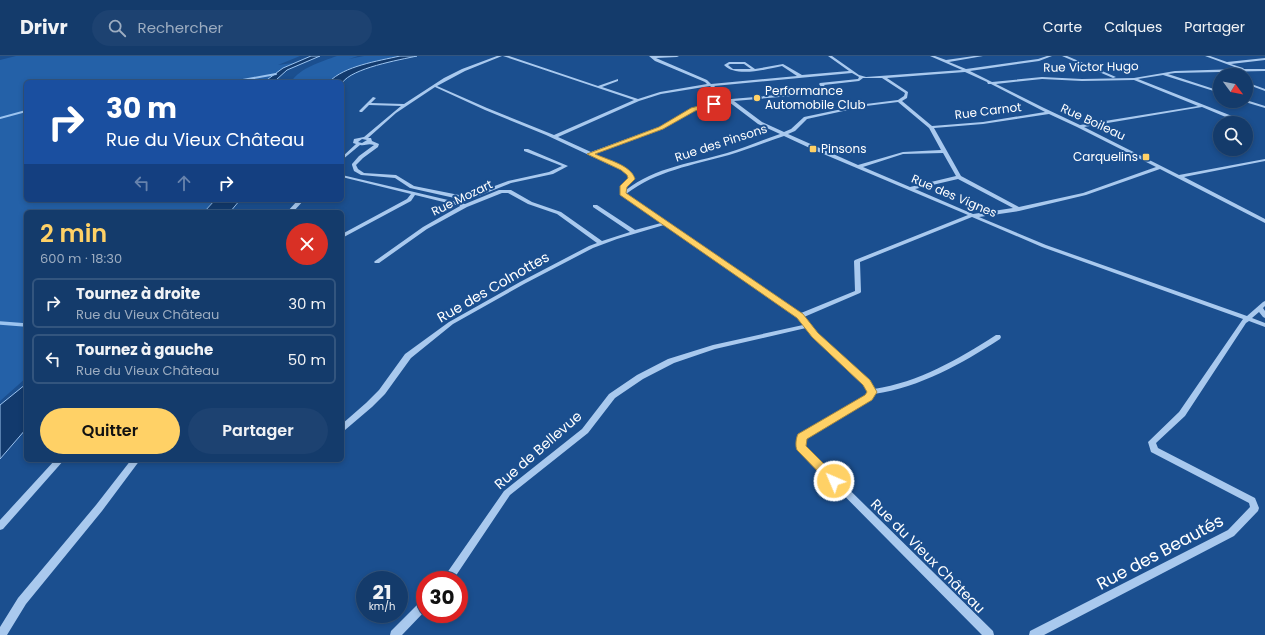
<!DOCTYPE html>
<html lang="fr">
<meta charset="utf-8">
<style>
:root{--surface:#143b6b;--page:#1d4271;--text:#f1f3f6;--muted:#9dadc1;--line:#33557e;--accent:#ffd166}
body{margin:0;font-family:Poppins,sans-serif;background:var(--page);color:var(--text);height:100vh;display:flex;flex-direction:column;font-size:15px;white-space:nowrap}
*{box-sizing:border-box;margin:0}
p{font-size:13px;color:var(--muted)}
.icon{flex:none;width:22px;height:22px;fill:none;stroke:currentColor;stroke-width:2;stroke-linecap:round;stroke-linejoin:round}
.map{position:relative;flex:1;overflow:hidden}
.details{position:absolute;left:24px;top:154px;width:320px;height:252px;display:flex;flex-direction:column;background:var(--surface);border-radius:6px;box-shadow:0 2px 6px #0003,0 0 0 1px var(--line)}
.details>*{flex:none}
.guide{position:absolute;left:24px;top:24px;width:320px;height:122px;border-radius:6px;box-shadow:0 2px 6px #0003,0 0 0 1px var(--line);background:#1a4fa0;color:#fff;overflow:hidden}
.needle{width:26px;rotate:122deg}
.tools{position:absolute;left:1213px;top:12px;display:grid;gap:8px}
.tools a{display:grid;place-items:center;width:40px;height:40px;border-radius:50%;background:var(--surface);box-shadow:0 2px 6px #0003,0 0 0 1px var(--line);font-size:20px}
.speed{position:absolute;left:356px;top:515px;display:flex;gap:8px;font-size:20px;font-weight:700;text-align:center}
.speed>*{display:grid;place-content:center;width:52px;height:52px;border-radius:50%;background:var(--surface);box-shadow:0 2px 6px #0003,0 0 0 1px var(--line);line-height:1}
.speed small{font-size:10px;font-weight:400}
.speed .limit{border:6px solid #d22;background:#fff;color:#111}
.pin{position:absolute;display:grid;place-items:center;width:34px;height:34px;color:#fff;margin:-17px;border-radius:8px;box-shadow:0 2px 6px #0006}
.me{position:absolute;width:44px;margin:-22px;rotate:315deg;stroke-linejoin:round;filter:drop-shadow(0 0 3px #0008)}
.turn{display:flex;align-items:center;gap:14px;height:84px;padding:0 16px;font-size:18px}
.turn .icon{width:52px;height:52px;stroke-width:2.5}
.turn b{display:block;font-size:28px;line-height:34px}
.lanes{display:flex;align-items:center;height:38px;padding:0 16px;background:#0003;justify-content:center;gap:20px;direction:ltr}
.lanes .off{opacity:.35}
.round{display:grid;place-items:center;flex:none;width:42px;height:42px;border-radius:21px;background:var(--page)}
.overview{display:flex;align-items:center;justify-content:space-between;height:68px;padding:0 16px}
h1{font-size:24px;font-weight:600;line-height:30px;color:var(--accent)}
.action{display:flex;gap:8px;margin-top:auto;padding:8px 16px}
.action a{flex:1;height:46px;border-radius:24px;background:var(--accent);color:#111;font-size:16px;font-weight:600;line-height:46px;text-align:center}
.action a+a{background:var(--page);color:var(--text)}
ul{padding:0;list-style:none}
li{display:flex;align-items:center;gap:12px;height:50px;margin:0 8px 6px;padding:0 8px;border:2px solid var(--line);border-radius:6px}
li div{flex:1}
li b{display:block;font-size:15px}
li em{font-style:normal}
header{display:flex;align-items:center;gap:24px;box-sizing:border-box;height:56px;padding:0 20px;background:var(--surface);border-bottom:1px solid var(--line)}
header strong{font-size:19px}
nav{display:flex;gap:22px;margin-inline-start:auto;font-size:14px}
.search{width:280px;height:36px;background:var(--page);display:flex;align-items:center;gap:10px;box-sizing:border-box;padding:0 14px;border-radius:22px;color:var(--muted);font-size:15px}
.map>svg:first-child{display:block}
.green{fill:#2461a8}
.water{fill:#123a6d;stroke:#9cc4f0}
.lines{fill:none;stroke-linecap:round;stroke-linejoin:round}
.stream-far1{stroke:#9cc4f0;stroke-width:2}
.stream{stroke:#9cc4f0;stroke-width:3.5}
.minor{fill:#a9c9ee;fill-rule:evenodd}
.route{fill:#ffd166;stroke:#a68842}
.poi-dot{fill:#ffd166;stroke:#1b4f8f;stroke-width:1.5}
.labels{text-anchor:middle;stroke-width:4;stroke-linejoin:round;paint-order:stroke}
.far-street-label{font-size:12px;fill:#fff;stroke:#1b4f8f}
.far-poi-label{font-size:12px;fill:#fff;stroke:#1b4f8f;text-anchor:start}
.street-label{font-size:14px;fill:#fff;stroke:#1b4f8f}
.near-street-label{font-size:17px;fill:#fff;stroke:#1b4f8f}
</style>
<header>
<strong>Drivr</strong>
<div class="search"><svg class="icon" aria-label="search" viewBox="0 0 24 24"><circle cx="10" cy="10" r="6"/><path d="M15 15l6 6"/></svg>Rechercher</div>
<nav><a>Carte</a><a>Calques</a><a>Partager</a></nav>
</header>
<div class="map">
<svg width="1265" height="579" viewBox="0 0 1265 579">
<rect width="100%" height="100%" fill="#1b4f8f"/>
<!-- green -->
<path class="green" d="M16 0H300L278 9 293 7 264 26H26V144H215L203 156H26V322L0 345V4Z
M337 0H358L349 3 364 0H400C377 5 346 9 329 26H291C301 11 321 6 337 0Z"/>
<!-- water -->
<path class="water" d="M311 0H320L287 14 276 24 277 26H264L283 12Z
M400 0H417C399 4 352 12 342 27L329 26C344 10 378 5 400 0Z
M215 144H240L230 156H204Z
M26 328V373L0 403V349Z"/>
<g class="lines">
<!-- stream-far1 -->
<path class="stream-far1" d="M232 26 276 18
M0 62 26 55"/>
<!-- stream -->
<path class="stream" d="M0 267 26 269"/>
<!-- minor -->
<path class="minor" d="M497 0H502L465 15 437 30 487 52 554 79 634 44 503 0H509L598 30 618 23V25L602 31 638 43 660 36 707 28 705 26 655 5 649 0H679L677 1 656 2 707 24 711 28 797 20 782 10C767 13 736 22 724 9L729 6H745L755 13 783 8 802 19 849 15 828 0H832L859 19 866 21 962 14 930 0H935L946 4 974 0H983L949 6 966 13 1038 3 1047 0H1052L1039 5 970 15 992 26 1042 21 1082 23 1134 22 1175 15 1240 13 1205 0H1210L1227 6 1265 2V4L1231 8 1243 12 1244 13H1265V15L1175 17 1168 18 1220 35V37L1163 19 1138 23 1232 60V62H1228L1202 51 1084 71 1179 119 1265 103V105L1184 121 1265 163V167L1160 113 1086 139 1019 155 979 161 1046 189 1247 260 1263 246 1265 245V250L1263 252 1265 255V262L1263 261 1259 256 1252 262 1265 267V271L1249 265 1246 267 1185 360 1156 387 1158 392 1255 442 1259 452 1258 455 1234 480 1044 579H1029L1030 575 1228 474 1250 451 1249 447 1151 396 1148 386 1179 356 1243 263 1042 191 972 161 860 206 861 236 860 237 804 261 817 277 869 325 874 333C919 326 957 304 996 279H1000L1001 281 1000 283C961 308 921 331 874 338L871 344 806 382 805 390 993 575 994 579H982L798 393 797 391 799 379 865 340 868 336 863 329 813 281 806 272 715 293 674 307 643 323 615 342 588 377 510 439 453 524H442L504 435 582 373 609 338 637 319 668 303 713 289 803 269 798 261 664 169 617 183 593 192 524 228 453 268 411 302 385 338 372 351 345 374 342 375V368L366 347 379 334 405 298 449 266 520 226 589 190 597 187 557 158 528 148 508 137H502L467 151 427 173 379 207H375L374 206 375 205 423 171 460 150 415 139 411 145 342 182V178L407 143 411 138 342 121V119L465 148 499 134H511L532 146 561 156 602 185 630 176 593 151V149H597L635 174 661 167 621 139 620 130 629 123 628 119 621 114 546 79 485 54 435 31 396 57 368 82H371L372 85 379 88 378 91 363 102 356 109 358 113 364 117 396 119 414 130 459 139 473 138 508 125 549 116 562 110 524 95V93H528L568 110 553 118 511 127 476 141 459 143 410 132 395 122 361 119 354 115 352 109V108L359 100 374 89C367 87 366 90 360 89L342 104V101L356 88 353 87 354 83 364 81 401 50 369 49 362 56H360L359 55 373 41 376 42 371 47 404 48 444 22 462 13ZM730 8H744L751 13H733L728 9ZM965 16 987 26 988 28H991L1045 56 983 66 932 70 902 45 907 42 908 36 887 22ZM852 17 859 21 858 23 820 27 819 28 824 35 731 43 714 30ZM863 22H882L905 37 904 40 898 44 866 48 804 61 791 73 784 76 762 66 734 45 827 37 829 36 824 29 859 25ZM1042 23 1082 25 1134 24 1198 50 1080 69 1044 52 996 28ZM710 30 726 44 692 53 659 71 591 96 558 81 639 45 661 38ZM724 46H729L758 68 780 78C762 84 745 92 727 97 693 107 655 111 626 134V130L635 123 632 117 625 112 595 98 663 73 694 55ZM898 46 929 72 941 94 903 96 858 109 788 78 795 75 807 63 866 50ZM1049 58 1077 71 1156 111 1083 137 1019 151 961 120 934 72 983 68ZM784 80 814 94 968 159 855 204 854 205 855 235 801 257 626 138C656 115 693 109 729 99 747 94 766 86 784 80ZM362 83 367 84 362 87 358 86ZM943 97 956 120 910 131 863 111 903 98ZM958 123 1013 152 973 158 915 133Z
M1062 0H1067L1116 21 1113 22Z
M1246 26 1265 33V35L1246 28Z
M1246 44 1265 50V52L1245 46 1244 45H1246Z
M298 144H304L293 156H287Z
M55 404H64L3 473 0 474V464Z
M131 404H140L102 455 26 548 7 579H0V571L18 542 96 449Z
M425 543V555L402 579H390L391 575 421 545Z"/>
</g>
<!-- route -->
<path class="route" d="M714 46 716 48V49L695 55 663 73 595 98C608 104 631 109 635 123L627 131 626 137 803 258 818 277 870 324 877 336 872 344 807 383 806 390 838 422 840 425 838 428 834 429 830 428 797 394C795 390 796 382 798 378L865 339 867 336 863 329 812 281 797 262 620 139V130L628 122 627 119 621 114 587 98 659 71 691 52Z"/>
<!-- markers -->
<g class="poi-dot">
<circle cx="757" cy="42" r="4"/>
<rect x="809" y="89" width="8" height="8" rx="2"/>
<rect x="1142" y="97" width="8" height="8" rx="2"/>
</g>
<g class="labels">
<!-- far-street labels -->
<g class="far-street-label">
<text transform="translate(1091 11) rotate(-1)" y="4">Rue Victor Hugo</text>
<text transform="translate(988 55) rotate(-7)" y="4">Rue Carnot</text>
<text transform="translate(1093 66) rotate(25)" y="4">Rue Boileau</text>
<text transform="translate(721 87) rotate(-18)" y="4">Rue des Pinsons</text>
<text transform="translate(954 140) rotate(23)" y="4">Rue des Vignes</text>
<text transform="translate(462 142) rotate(-26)" y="4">Rue Mozart</text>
</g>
<!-- far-poi labels -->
<g class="far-poi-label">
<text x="765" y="39">Performance<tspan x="765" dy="14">Automobile Club</tspan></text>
<text x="821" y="97">Pinsons</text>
<text x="1138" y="105" text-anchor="end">Carquelins</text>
</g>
<!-- street labels -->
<g class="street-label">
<text transform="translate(493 231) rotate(-30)" y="5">Rue des Colnottes</text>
<text transform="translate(538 394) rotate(-41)" y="5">Rue de Bellevue</text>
<text transform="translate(928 500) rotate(45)" y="5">Rue du Vieux Château</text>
</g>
<!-- near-street labels -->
<g class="near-street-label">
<text transform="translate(1160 496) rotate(-28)" y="6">Rue des Beautés</text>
</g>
</g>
</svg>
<div class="tools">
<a><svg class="needle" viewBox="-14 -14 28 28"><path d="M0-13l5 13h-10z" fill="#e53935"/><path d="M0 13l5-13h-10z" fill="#9dadc1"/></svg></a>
<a><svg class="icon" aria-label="search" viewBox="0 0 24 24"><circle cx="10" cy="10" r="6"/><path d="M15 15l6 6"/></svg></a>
</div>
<div class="speed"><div>21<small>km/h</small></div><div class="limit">30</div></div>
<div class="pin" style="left:714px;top:48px;background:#d93025"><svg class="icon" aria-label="arrive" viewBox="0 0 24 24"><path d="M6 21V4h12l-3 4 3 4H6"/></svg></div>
<svg class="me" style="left:834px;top:425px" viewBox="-20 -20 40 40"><circle r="17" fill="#ffd166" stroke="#fff" stroke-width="3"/><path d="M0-11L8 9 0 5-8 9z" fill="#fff"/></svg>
<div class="guide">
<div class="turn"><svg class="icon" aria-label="right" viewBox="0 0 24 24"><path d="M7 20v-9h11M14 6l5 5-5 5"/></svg><div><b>30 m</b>Rue du Vieux Château</div></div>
<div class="lanes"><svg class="icon off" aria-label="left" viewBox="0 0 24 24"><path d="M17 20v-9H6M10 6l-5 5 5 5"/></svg><svg class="icon off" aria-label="ahead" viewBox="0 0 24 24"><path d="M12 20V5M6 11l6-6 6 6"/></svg><svg class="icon" aria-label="right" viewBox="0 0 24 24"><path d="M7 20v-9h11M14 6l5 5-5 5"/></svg></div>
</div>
<section class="details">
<div class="overview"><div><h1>2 min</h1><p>600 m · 18:30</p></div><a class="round" style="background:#d93025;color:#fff"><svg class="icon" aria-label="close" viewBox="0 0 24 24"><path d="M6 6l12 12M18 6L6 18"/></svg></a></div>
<ul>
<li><svg class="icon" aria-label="right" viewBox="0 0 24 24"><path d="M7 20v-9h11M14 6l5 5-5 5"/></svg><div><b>Tournez à droite</b><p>Rue du Vieux Château</p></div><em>30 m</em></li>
<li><svg class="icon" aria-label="left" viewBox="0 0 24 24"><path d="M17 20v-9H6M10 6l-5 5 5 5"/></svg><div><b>Tournez à gauche</b><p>Rue du Vieux Château</p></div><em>50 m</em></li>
</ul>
<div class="action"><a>Quitter</a><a>Partager</a></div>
</section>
</div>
